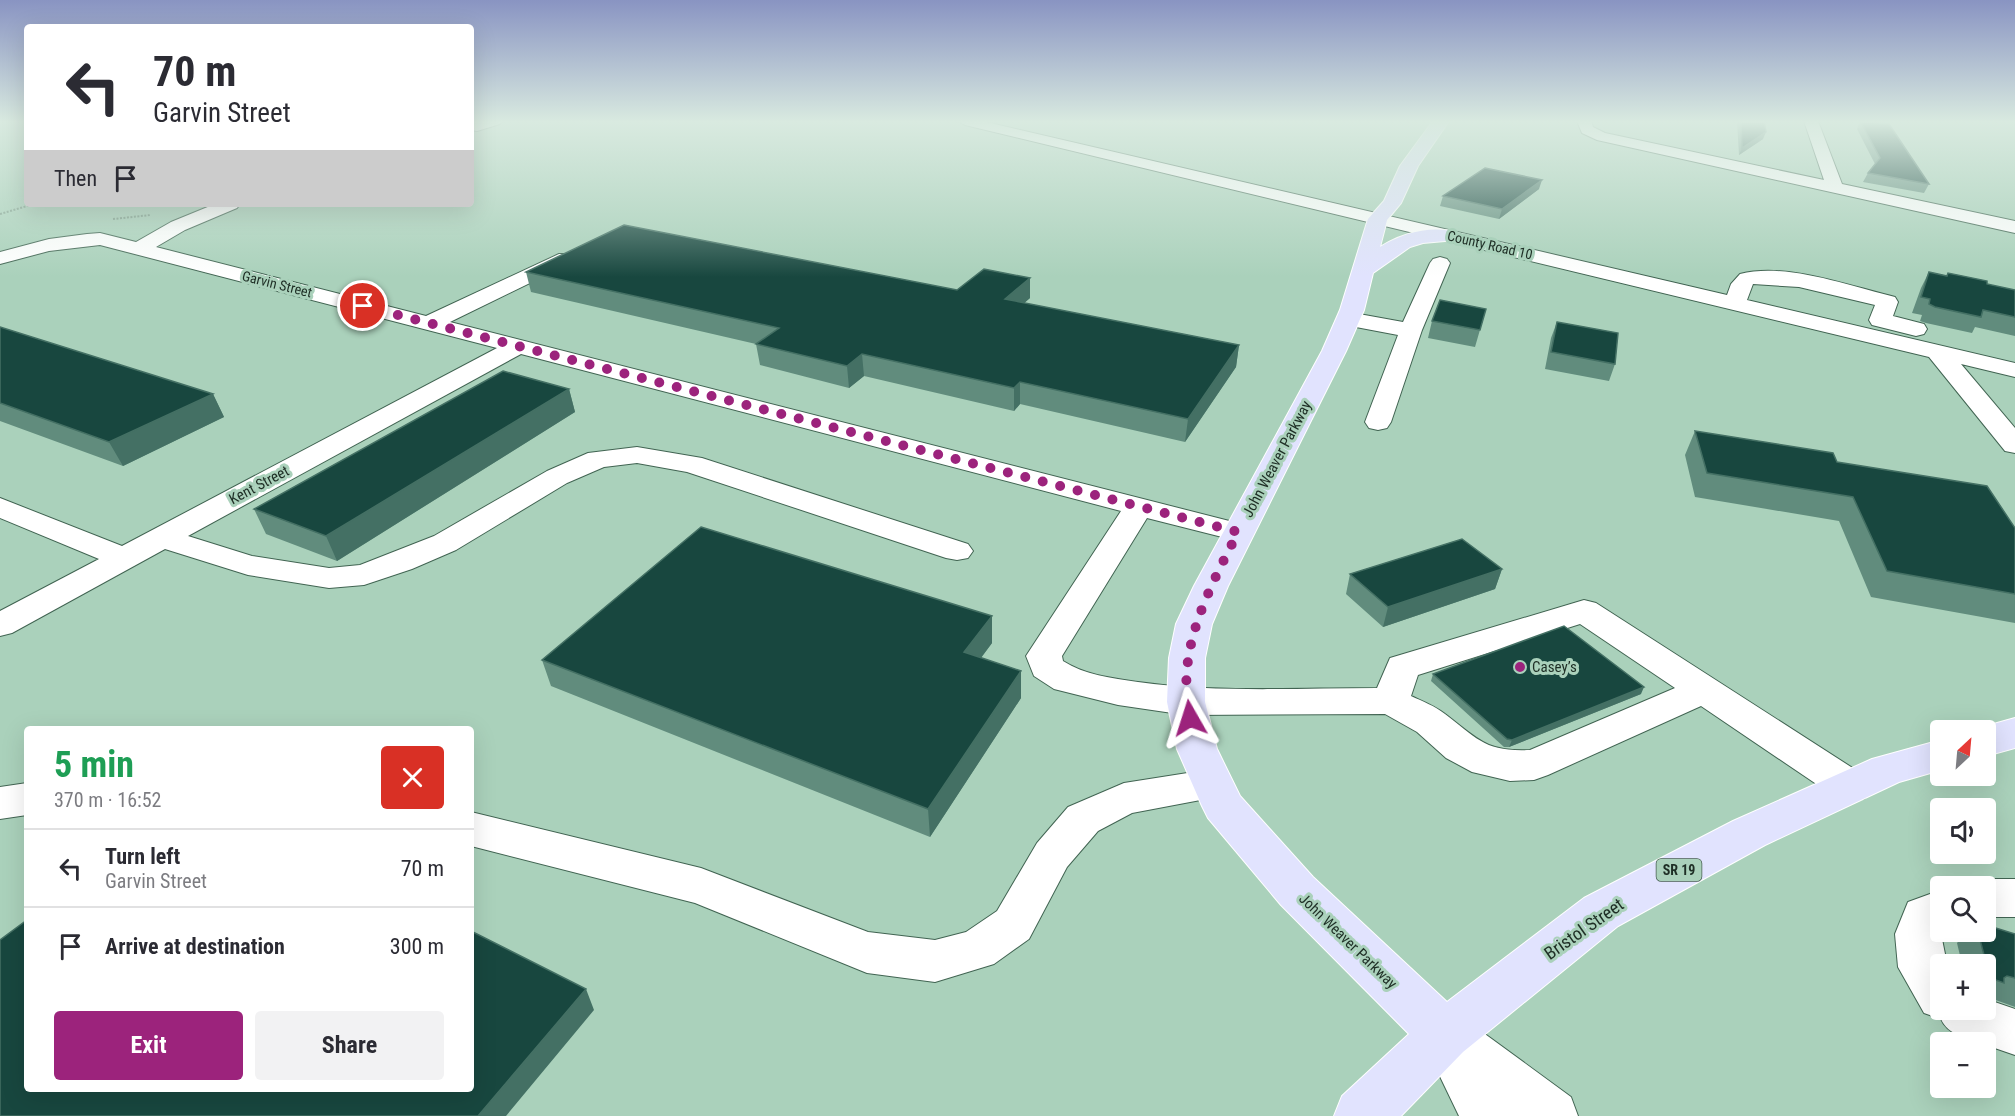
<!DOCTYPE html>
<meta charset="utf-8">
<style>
:root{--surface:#fff;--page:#f2f2f3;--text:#2b2b33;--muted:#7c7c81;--line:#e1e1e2;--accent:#9c237c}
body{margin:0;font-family:"Roboto Condensed",sans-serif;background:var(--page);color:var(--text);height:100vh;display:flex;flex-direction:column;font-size:22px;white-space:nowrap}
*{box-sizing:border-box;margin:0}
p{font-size:20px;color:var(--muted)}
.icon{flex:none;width:33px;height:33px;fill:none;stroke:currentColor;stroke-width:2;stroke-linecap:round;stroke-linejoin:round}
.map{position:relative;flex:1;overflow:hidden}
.drawer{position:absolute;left:24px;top:726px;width:450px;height:366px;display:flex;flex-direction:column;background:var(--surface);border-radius:6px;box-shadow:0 6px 24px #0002}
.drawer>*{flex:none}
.guide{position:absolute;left:24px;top:24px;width:450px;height:183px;border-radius:6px;box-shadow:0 6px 24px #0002;background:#fff;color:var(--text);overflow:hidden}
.needle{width:39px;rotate:26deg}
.fabs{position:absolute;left:1930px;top:720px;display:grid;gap:12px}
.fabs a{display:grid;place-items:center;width:66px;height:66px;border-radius:6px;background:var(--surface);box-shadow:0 6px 24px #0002;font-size:30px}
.pin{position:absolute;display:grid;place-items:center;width:51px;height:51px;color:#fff;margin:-26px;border:3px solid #fff;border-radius:50%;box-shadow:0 2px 6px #0007}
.me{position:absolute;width:66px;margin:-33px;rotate:354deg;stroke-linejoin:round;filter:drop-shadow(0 0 4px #0008)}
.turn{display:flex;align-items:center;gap:21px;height:126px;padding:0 30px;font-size:27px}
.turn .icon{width:78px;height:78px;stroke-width:2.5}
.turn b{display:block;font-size:42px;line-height:51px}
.then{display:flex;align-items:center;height:57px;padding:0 30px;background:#0003;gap:12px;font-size:22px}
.round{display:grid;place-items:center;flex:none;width:63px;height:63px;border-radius:6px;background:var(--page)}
.head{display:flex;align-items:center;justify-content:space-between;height:102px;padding:0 30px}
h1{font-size:36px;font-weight:700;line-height:45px;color:#1e9e55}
.cta{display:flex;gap:12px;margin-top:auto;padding:12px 30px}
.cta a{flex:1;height:69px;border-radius:6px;background:var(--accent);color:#fff;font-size:24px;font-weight:700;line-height:69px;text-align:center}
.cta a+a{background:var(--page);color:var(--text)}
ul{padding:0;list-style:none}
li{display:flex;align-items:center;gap:18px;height:78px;padding:0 30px;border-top:2px solid var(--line)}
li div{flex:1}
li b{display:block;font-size:22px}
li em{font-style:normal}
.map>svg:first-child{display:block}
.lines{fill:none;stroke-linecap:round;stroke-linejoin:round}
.minor-casing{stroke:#416452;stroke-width:2}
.major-casing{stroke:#fff;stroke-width:2}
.path{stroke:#80a08e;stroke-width:2;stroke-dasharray:2 1.5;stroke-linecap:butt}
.minor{fill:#fff;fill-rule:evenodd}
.major{fill:#e1e3fe;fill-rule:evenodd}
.wall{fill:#618c7d}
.shaded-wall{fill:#447064}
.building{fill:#18473f;stroke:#447064;stroke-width:1.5}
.route{stroke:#9c237c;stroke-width:10;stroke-dasharray:0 18}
.poi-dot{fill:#9c237c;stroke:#aad1bb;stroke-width:2}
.labels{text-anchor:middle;stroke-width:6;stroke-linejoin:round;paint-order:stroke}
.far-street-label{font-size:14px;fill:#1e2e25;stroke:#aad1bb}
.shield{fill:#aad1bb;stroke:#485f52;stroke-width:1.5}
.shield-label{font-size:14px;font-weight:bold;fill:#1e2e25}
.street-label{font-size:15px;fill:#1e2e25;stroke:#aad1bb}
.poi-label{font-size:15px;fill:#1e2e25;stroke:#aad1bb;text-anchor:start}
.near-street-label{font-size:18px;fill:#1e2e25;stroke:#aad1bb}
</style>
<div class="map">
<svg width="2015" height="1116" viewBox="0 0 2015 1116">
<rect width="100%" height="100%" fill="#aad1bb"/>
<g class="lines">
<!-- minor casing -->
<g class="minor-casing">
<path id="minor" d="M471 121H502L500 124 477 131 471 130Z
M958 121H982L1727 295 1731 284 1740 274C1786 262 1849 286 1895 297L1898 302 1893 316 1924 324 1927 329 1924 334 1916 336 1872 325 1869 320 1875 305 1799 287 1753 284 1747 300 2015 363V377L1961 364 2015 428V453L2005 451 1929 357 965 125Z
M1577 121H1591L1593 127 1605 133 1824 180 1804 121H1818L1842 184 2015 221V233L1597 140 1582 133Z
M215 204H240L237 208 185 230 156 247 426 316 559 254H573L576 258 573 262 450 322 1249 526 1253 532 1249 538 1238 541 1147 518 1062 656 1063 661C1085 675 1111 678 1138 682 1217 693 1297 688 1377 688L1390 658 1584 600 1596 603 1865 776 1871 787 1865 798 1851 802 1837 798 1701 706 1548 775 1534 780 1510 781 1472 772 1446 758 1417 732 1385 714 1186 715 1118 705 1054 689 1034 676 1026 656 1121 511 521 354 188 536 252 556 329 568 360 565 434 536 547 471 588 453 637 447 702 458 968 544 973 551 968 558 957 560 946 558 687 472 637 463 604 467 567 483 456 550 412 569 364 585 329 588 248 575 165 549 12 633 0 636V611L99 559 0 518V498L122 546 497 348 100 245 49 251 0 264V252L49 239 87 234 100 233 136 242 171 222ZM1580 624 1675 688 1530 750C1485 752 1478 739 1445 714 1435 706 1422 701 1411 696L1418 675Z
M1440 257 1447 259 1450 263 1422 330 1391 422 1387 428 1378 430 1369 428 1365 422 1398 335 1340 324 1337 319 1340 314 1348 312 1403 322 1430 263 1433 259Z
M1213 769 1227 773 1233 784 1227 795 1132 813 1098 831 1067 867 1029 939 994 964 935 982 867 973 695 903 471 846V812L701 868 868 932 935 940 966 932 997 911 1037 843 1068 807 1124 783Z
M27 783V815L0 819V787Z
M1986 879H2015V917H1986V886H1969Z
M1941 890V934L1947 964H1941V1010H1986V999L2015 1009V1055L1986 1045V1042C1970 1042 1947 1034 1941 1019L1924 1013 1898 967 1895 934 1908 902Z
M1445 1011 1463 1018 1571 1097 1578 1116H1459L1420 1035 1427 1018Z"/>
</g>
<!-- major casing -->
<g class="major-casing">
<path id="major" d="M1433 121H1449L1418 166 1401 203 1387 220 1380 247C1402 233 1431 225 1456 232L1459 236 1456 240 1423 243 1410 247 1373 273 1364 310 1346 351 1228 586 1212 624 1205 658V702L1217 749 1240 796 1313 877 1447 1002 1584 898 1733 821 1872 759 1941 740V770L1899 782 1765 845 1618 926 1463 1052 1401 1116H1334L1342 1096 1409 1034 1281 905 1208 818 1202 806 1177 749 1167 702 1169 658 1176 624 1194 586 1322 351 1340 310 1368 219 1384 201 1400 166Z
M2015 718V748L1986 756V730H1972Z"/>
</g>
<!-- path -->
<path class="path" d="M0 214 34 204
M113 219 151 215"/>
<!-- minor -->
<use href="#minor" class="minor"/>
<!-- major -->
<use href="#major" class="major"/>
</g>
<!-- wall -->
<path class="wall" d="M1737 121H1764L1763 139 1739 155Z
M1860 121 1929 184 1924 193 1863 182 1868 173 1875 164 1857 129Z
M1539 189 1499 219 1440 206 1443 196Z
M526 272 957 290 1030 298 1024 303 1239 345 1236 367 1185 442 1020 404 1014 411 864 376 849 388 760 365 756 344 531 292Z
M1929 272 2015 290V336L1975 327 1972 333 1926 323 1920 321 1922 315 1912 313 1921 288Z
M1486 309 1475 347 1428 338 1432 321Z
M1557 322 1615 364 1609 381 1545 369 1551 338Z
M0 327 213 394 224 417 123 466 0 421Z
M569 389 575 412 337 561 266 534 254 509Z
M1695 431 1837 462 2015 528V623L1871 597 1839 521 1695 497 1685 455Z
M1502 569 1495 589 1383 627 1346 594 1350 574Z
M992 643 981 658 1021 671V698L930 837 551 686 542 660Z
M1433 674 1641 694 1509 747H1504L1431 681Z
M1967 932H1986L2015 934V1007L1990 998 1986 1002V964H1962L1957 943Z"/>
<!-- shaded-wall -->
<path class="shaded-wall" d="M1766 132 1763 139 1739 155 1742 148Z
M1542 180 1539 189 1499 219 1502 209Z
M1030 278V298L1005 320V299Z
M1239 345 1236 367 1185 442 1188 419Z
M862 354 864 376 849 388 847 366Z
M1020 382V404L1014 411V388Z
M569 389 575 412 337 561 326 536Z
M213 394 224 417 123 466 109 442Z
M1502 569 1495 589 1383 627 1388 607Z
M992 616V643L965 679 964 652Z
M1021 671V698L930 837 928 809Z
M1644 687 1641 694 1509 747 1512 740Z
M586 989 594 1010 506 1116H478Z"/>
<!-- building -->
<path class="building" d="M1741 121H1764L1766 132 1742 148Z
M1860 121 1889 124 1929 184 1868 173 1880 158Z
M1485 168 1542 180 1502 209 1443 196Z
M624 225 957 290 984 269 1030 278 1005 299 1239 345 1188 419 1020 382 1014 388 862 354 847 366 756 344 779 328 526 272Z
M1929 272 1947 276 1948 273 1987 281V284L2015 290V317L1983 310 1981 317 1935 307 1929 304 1930 299 1921 297Z
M1440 300 1486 309 1480 330 1432 321Z
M1557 322 1618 333 1615 364 1551 352Z
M0 327 213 394 109 442 0 403Z
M503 371 569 389 326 536 254 509Z
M1695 431 1833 453 1837 462 1987 486 2015 528V594L1887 571 1853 497 1707 473Z
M701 527 992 616 964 652 1021 671 928 809 542 660Z
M1462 539 1502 569 1388 607 1350 574Z
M1564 626 1644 687 1512 740 1507 739 1433 674Z
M27 920V1089H471V931L586 989 478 1116H0V940Z
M1986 925 2015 934V978L2007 976 2004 978V983L1990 978 1978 932H1986Z"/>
<!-- sky -->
<linearGradient id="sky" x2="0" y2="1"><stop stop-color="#8994c2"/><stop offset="0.44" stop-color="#d9eae0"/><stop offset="1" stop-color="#d9eae0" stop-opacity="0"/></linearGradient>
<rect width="2015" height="277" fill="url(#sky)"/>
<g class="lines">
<!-- route -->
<path class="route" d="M363 306 1238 532C1209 590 1175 650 1190 718"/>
</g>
<!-- markers -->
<circle class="poi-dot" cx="1520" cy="667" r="6"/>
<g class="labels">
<!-- far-street labels -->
<g class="far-street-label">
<text transform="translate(1490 245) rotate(13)" y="5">County Road 10</text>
<text transform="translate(277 284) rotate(14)" y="5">Garvin Street</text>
</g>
<!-- shield labels -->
<rect class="shield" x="1656.5" y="859" width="45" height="22" rx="4.5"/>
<g class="shield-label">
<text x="1679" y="875">SR 19</text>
</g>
<!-- street labels -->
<g class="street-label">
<text transform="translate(1277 459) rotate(-62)" y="5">John Weaver Parkway</text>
<text transform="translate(259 485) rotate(-28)" y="5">Kent Street</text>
<text transform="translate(1348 941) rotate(44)" y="5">John Weaver Parkway</text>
</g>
<!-- poi labels -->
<g class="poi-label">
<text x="1532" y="672">Casey’s</text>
</g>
<!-- near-street labels -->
<g class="near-street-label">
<text transform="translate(1584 929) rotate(-35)" y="6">Bristol Street</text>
</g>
</g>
</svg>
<div class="fabs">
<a><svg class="needle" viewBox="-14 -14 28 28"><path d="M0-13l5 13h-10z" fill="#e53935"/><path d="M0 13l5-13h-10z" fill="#7c7c81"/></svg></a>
<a><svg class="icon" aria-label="sound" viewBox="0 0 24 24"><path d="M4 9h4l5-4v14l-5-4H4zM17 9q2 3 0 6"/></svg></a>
<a><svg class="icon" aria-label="search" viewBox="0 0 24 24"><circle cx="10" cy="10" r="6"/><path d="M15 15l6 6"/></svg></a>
<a>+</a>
<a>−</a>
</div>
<div class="pin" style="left:363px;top:306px;background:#d93025"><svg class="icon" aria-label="arrive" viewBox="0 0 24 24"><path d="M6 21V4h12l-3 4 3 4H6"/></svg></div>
<svg class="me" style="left:1190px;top:718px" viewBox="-20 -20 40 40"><path d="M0-17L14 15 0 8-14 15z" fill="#9c237c" stroke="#fff" stroke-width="4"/></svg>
<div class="guide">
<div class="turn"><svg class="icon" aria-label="left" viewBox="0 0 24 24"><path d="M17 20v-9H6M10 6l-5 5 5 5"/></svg><div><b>70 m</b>Garvin Street</div></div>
<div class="then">Then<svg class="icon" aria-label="arrive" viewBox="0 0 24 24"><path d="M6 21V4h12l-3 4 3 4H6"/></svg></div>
</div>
<section class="drawer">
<div class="head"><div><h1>5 min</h1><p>370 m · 16:52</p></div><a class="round" style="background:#d93025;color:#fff"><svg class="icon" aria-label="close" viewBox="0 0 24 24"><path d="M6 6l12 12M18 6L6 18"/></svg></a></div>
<ul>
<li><svg class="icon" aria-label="left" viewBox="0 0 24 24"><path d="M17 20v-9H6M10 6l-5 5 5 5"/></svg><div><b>Turn left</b><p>Garvin Street</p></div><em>70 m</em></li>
<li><svg class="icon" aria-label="arrive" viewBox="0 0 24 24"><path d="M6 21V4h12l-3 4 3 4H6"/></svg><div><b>Arrive at destination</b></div><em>300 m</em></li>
</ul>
<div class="cta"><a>Exit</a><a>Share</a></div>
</section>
</div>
